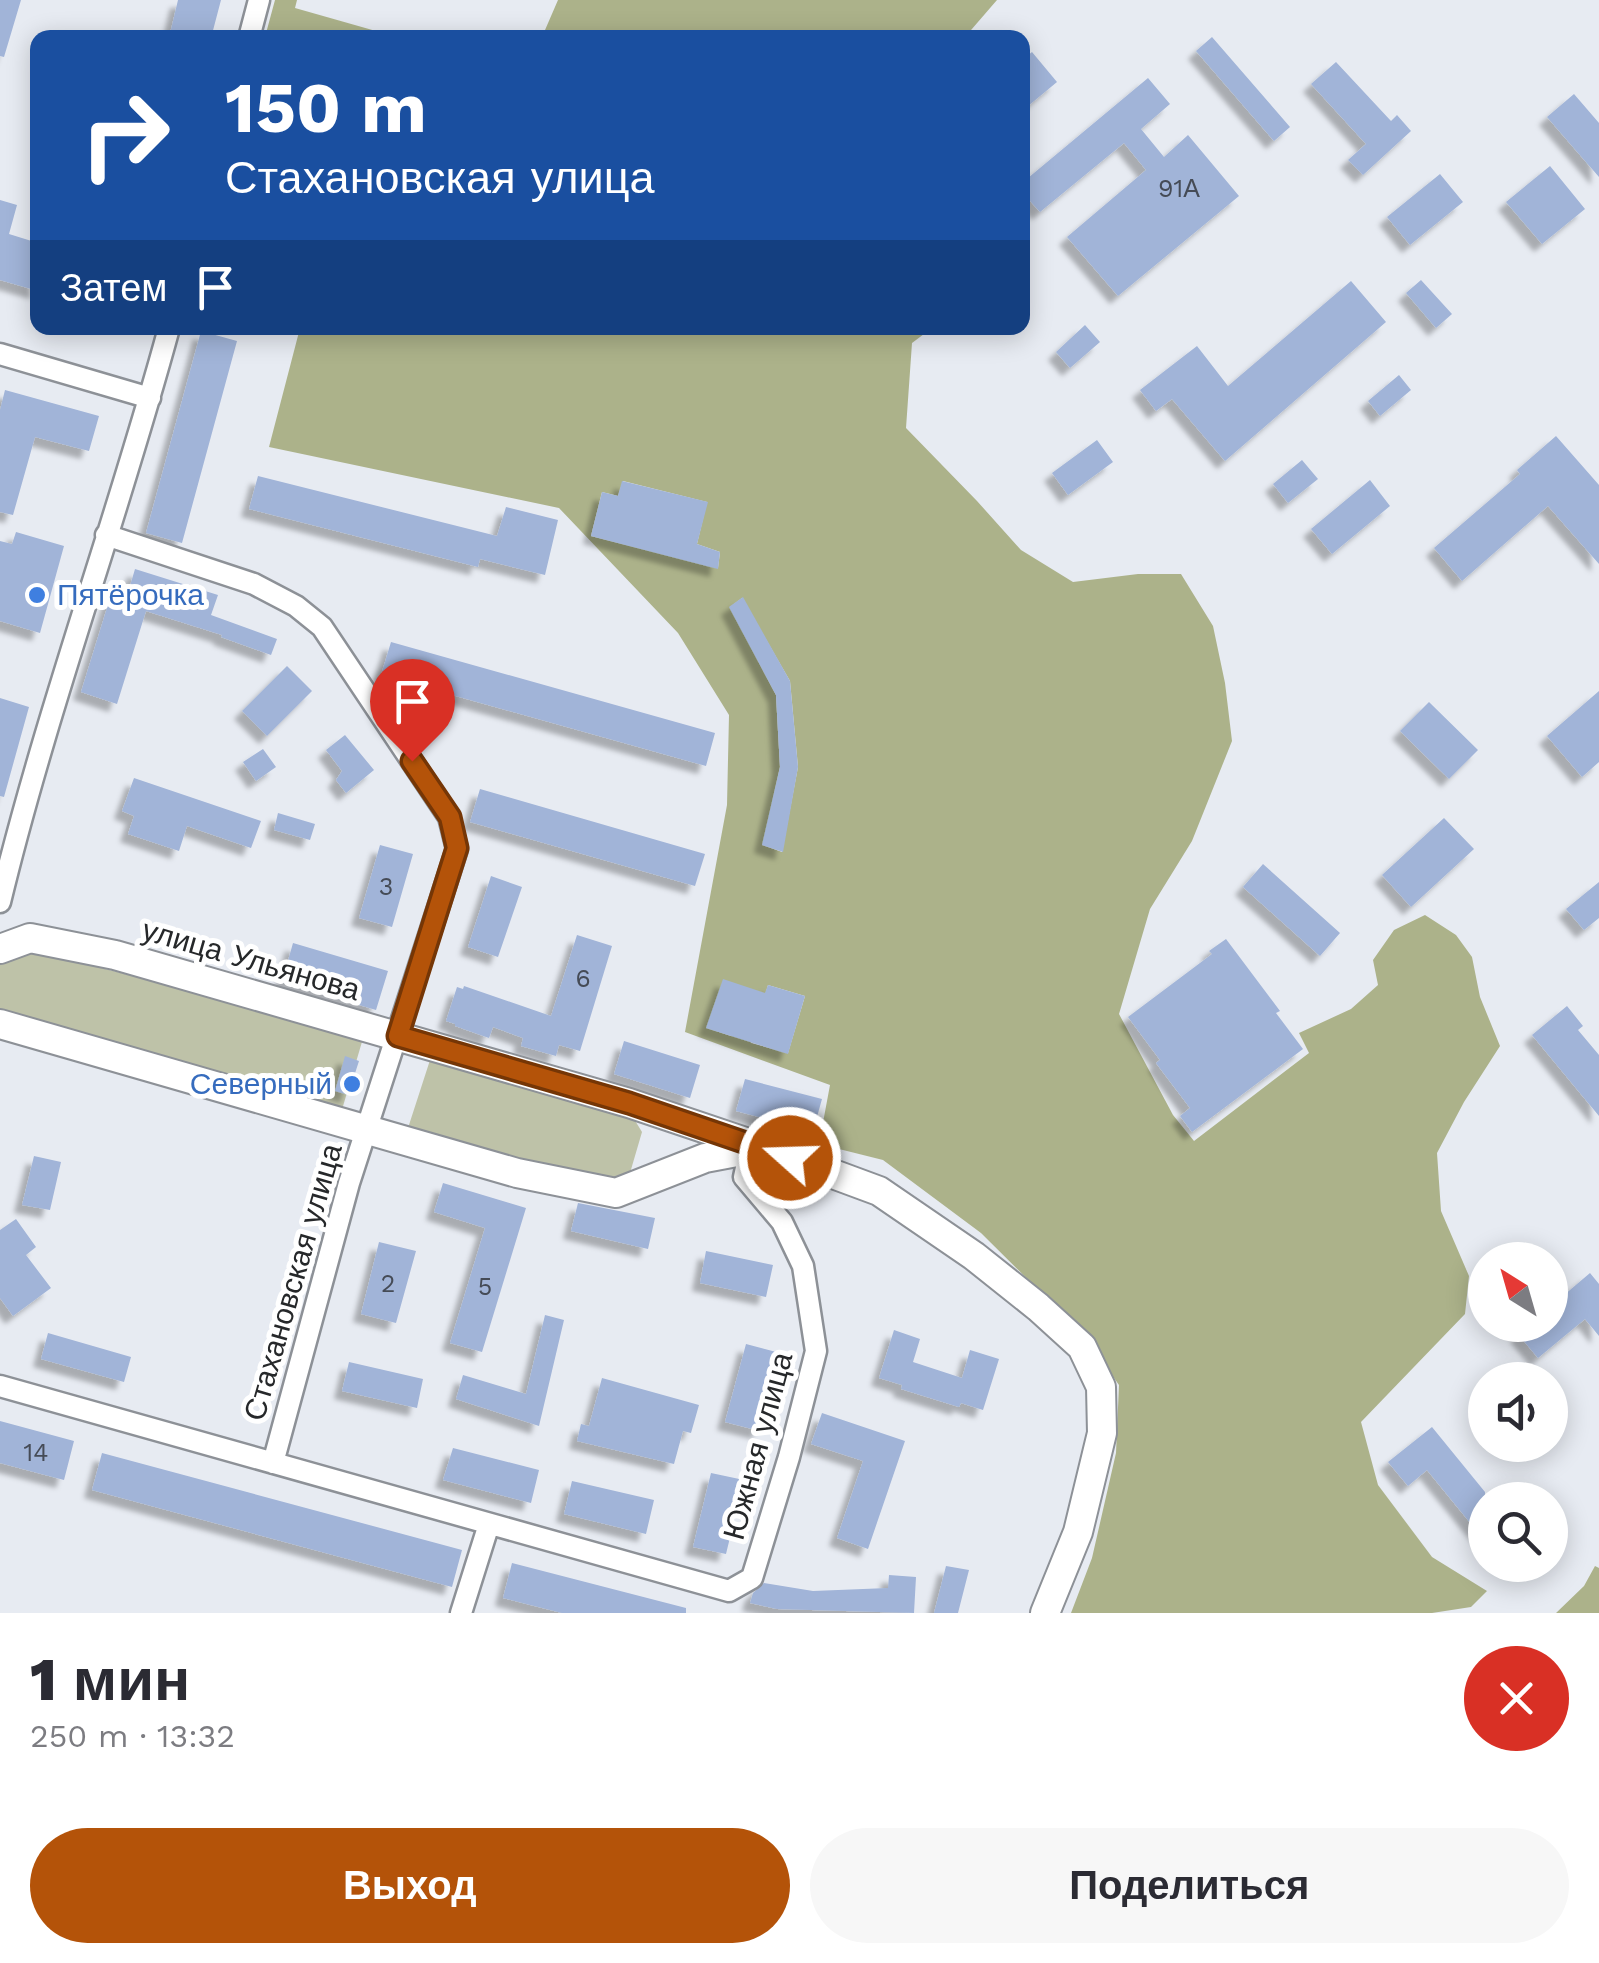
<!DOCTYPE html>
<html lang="ru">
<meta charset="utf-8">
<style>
:root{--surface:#fff;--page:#f7f7f7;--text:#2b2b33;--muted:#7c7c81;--accent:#b45309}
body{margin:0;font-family:"Work Sans",sans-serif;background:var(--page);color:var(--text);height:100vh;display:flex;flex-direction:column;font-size:38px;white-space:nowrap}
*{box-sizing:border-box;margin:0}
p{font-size:32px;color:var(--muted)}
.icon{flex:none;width:55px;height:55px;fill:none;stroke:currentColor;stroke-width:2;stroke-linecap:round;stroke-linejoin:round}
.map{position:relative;height:1613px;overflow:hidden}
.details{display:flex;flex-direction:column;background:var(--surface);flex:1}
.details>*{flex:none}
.guide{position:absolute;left:30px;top:30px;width:1000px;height:305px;border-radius:20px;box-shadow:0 5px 25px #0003;background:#1a4fa0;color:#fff;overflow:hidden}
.needle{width:65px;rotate:323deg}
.buttons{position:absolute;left:1468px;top:1242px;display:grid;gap:20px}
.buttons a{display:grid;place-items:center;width:100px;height:100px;border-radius:50%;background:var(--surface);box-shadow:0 5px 25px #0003;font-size:50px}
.pin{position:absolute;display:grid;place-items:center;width:85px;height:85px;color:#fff;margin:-102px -42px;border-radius:50% 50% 50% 0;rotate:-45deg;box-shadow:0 0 10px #0007}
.pin .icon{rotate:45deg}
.me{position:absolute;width:110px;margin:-55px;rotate:290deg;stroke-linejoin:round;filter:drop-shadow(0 0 8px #0008)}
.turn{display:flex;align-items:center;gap:35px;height:210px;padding:0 30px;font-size:45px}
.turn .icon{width:130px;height:130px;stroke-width:2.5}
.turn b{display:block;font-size:70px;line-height:85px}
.then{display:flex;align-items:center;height:95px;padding:0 30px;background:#0003;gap:20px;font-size:38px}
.round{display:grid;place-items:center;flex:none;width:105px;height:105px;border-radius:52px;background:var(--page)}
.overview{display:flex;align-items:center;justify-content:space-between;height:170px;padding:0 30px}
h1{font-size:60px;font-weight:800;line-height:75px}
.action{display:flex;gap:20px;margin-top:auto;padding:20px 30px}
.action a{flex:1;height:115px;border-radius:60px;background:var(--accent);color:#fff;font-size:40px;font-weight:800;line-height:115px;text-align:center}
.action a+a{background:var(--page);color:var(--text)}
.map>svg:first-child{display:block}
.green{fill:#bec2a8}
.forest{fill:#acb28a;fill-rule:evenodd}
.building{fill:#a1b4d8;filter:url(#shadow)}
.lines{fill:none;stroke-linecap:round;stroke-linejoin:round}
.street-casing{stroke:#8d9197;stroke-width:25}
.secondary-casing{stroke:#8d9197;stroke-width:32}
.street{stroke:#fff;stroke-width:20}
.secondary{stroke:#fff;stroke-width:28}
.route-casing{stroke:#753606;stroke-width:25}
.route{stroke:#b45309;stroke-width:18}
.shop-dot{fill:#3f7fe0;stroke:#fff;stroke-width:4}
.labels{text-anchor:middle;stroke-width:10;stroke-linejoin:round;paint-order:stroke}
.number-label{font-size:25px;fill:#454b56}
.shop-label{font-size:30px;fill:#366cbe;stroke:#fff;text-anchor:start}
.street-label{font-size:30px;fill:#26282a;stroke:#fff}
</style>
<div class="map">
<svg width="1599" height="1613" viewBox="0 0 1599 1613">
<defs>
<filter id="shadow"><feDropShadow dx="-8" dy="8" stdDeviation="2.5" flood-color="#0004"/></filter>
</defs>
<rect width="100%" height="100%" fill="#e7ebf2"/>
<!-- green -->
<path class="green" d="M31 950 364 1035 341 1113 0 1012V960Z
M431 1057 631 1114 642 1132 630 1173 604 1182 408 1128Z"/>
<!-- forest -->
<path class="forest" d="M275 0H297L295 8 397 37H265Z
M558 0H997L965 37H542Z
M300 328H932L912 343 906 428 977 501 1021 550 1073 582 1138 574H1181L1213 626 1225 683 1232 741 1192 841 1150 909 1119 1014 1173 1115 1194 1141 1309 1053 1299 1033 1351 1009 1378 985 1373 960 1394 930 1425 915 1456 935 1472 957 1480 997 1500 1046 1464 1102 1437 1153 1441 1211 1469 1276 1465 1314 1361 1422 1378 1485 1432 1557 1487 1591 1471 1607 1432 1613H1071L1092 1558 1116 1453 1119 1385 1082 1333 981 1233 883 1160 819 1144 830 1085 685 1032 727 805 729 715 678 633 559 508 269 447ZM623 481 707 502 697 544 720 552 718 568 591 536 602 492 618 496ZM742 598 790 681 798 767 782 852 763 845 780 767 776 695 730 607ZM768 985 805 996 788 1053 751 1043ZM748 988 731 1036 707 1028Z
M1595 1566 1599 1568V1613H1556L1584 1586Z"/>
<!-- building -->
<path class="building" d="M0 0H21L4 57 0 56Z
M178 0H221L211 38H169Z
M1212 37 1290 127 1274 141 1196 51Z
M1032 52 1057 82 1022 111V60Z
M1336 62 1391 121 1397 115 1411 131 1363 175 1348 160 1366 144 1311 84Z
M1148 78 1170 104 1141 129 1164 157 1188 135 1239 196 1118 296 1067 237 1146 170 1124 143 1040 212 1022 192V183Z
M1574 94 1599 123V177L1547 117Z
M1550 166 1585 209 1542 244 1506 202Z
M1440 174 1463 202 1410 245 1387 217Z
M0 200 17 205 9 234 38 243V291L0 280Z
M1421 280 1452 314 1436 328 1406 293Z
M1351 281 1386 322 1225 461 1172 399 1156 411 1140 390 1197 346 1228 386Z
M1085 325 1100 342 1070 368 1056 352Z
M201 331 237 341 182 543 146 533Z
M1399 375 1411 390 1380 416 1368 401Z
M5 390 99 416 89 451 35 437 13 515 0 512V410Z
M1556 436 1599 485V564L1548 506 1462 581 1434 548 1520 474 1517 470Z
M1097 440 1113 462 1068 495 1052 473Z
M1302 460 1318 479 1288 503 1273 484Z
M258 476 497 536 506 507 558 520 545 575 480 559 478 567 249 509Z
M1370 480 1390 506 1332 554 1311 529Z
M622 481 708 502 697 544 720 552 718 569 591 536 602 492 618 496Z
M16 532 64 546 40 633 0 621V541L12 544Z
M135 569 218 595 211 615 277 639 271 655 221 637 222 635 146 611 117 704 81 692 115 582 130 586Z
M743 597 790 681 798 767 783 852 762 845 780 767 776 695 729 607Z
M391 642 715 733 706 766 381 675Z
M287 666 312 691 267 736 242 711Z
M1599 691V762L1582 777 1547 736Z
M0 698 29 707 4 797 0 796Z
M1429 702 1478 750 1449 779 1400 731Z
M345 735 374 770 346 793 336 780 342 771 326 750Z
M263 749 276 767 256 781 243 762Z
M134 778 261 821 251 848 187 826 179 851 128 834 134 816 122 811Z
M480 789 705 854 695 886 470 822Z
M278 813 315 824 310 840 274 830Z
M1444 818 1474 849 1411 907 1382 875Z
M380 845 413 854 392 927 359 918Z
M1263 864 1340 933 1320 956 1243 887Z
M491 876 522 887 498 957 468 947Z
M1599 882V918L1584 930 1566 909Z
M577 935 612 946 580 1051 559 1045 556 1056 521 1046 523 1038 493 1027 489 1038 455 1026V1024L446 1021 457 987 463 989 464 986 551 1016Z
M1226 939 1280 1011 1276 1013 1303 1049 1192 1132 1180 1116 1190 1108 1156 1063 1160 1060 1128 1017 1212 954 1209 951Z
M293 943 388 971 376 1010 282 982Z
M723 979 765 993 768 985 805 996 788 1054 706 1028Z
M1567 1006 1583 1026 1578 1030 1599 1055V1116L1532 1035Z
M624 1041 700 1065 690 1098 614 1074Z
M345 1056 359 1061 348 1095 335 1091Z
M745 1079 822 1099 813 1131 736 1111Z
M34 1156 61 1162 50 1210 22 1205Z
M443 1183 526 1208 482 1352 450 1343 485 1228 434 1212Z
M578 1203 655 1218 648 1249 571 1231Z
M16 1219 36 1247 26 1255 51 1288 13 1316 0 1298V1230Z
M379 1242 416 1251 396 1323 361 1314Z
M706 1251 773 1265 766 1297 700 1283Z
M1590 1273 1599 1284V1336L1585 1319 1538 1358 1518 1334 1529 1325H1550V1307Z
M545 1315 564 1320 539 1426 456 1399 463 1375 526 1394Z
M894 1330 920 1339 913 1362 962 1378 970 1350 999 1359 983 1410 961 1403 959 1407 901 1389 902 1385 879 1378Z
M48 1333 131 1357 124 1382 41 1359Z
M746 1344 780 1353 760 1431 725 1422Z
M349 1362 423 1379 417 1408 342 1391Z
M602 1378 699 1405 691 1433 683 1431 674 1464 577 1441 581 1424 589 1426Z
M822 1413 905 1441 868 1549 837 1538 863 1461 811 1444Z
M0 1421 74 1441 64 1480 0 1463Z
M1432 1427 1485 1492V1541L1427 1470 1408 1486 1388 1462Z
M453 1448 539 1470 531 1503 443 1480Z
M102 1453 462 1550 452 1587 92 1490Z
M711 1473 744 1480 726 1554 693 1547Z
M572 1481 654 1500 646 1534 564 1514Z
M512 1563 686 1608V1613H562L503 1598Z
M946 1566 969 1570 958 1613H934Z
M889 1575 916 1577 914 1613 777 1609 750 1603 753 1593 764 1583 813 1591 888 1588Z"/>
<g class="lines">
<!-- street casing -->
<g class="street-casing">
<path id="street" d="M249 38 259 0
M0 354 150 398
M106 535 254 584 296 606 322 627 449 817 457 849 349 1183 273 1463
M0 902C47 708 117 520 169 328
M0 1386 729 1591 752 1578 789 1457 816 1351 803 1266 782 1222 744 1177 747 1163 760 1147
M461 1613 489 1524"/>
</g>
<!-- secondary casing -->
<g class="secondary-casing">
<path id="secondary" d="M0 949 30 938 115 955 629 1103 760 1147 879 1191 974 1256 1038 1307 1082 1347 1101 1387 1102 1433 1078 1532 1045 1613
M0 1024 517 1173 616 1193 705 1158 758 1148"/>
</g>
<!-- street -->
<use href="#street" class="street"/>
<!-- secondary -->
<use href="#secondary" class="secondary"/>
</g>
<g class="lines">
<!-- route casing -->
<g class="route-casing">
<path id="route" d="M412 761 450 817 457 848 398 1036 629 1103 790 1158"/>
</g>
<!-- route -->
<use href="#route" class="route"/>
</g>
<!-- markers -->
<g class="shop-dot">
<circle cx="37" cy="595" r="10"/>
<circle cx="352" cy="1084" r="10"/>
</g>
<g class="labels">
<!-- number labels -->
<g class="number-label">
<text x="1179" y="197">91А</text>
<text x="386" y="895">3</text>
<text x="583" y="987">6</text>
<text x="388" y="1292">2</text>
<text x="485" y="1295">5</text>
<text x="36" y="1461">14</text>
</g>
<!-- shop labels -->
<g class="shop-label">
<text x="57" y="605">Пятёрочка</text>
<text x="332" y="1094" text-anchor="end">Северный</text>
</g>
<!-- street labels -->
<g class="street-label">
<text transform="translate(251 960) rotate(16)" y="10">улица Ульянова</text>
<text transform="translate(293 1282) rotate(-74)" y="10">Стахановская улица</text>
<text transform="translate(758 1446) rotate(-75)" y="10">Южная улица</text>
</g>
</g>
</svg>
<div class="buttons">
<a><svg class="needle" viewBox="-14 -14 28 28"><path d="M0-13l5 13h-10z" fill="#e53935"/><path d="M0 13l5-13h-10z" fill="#7c7c81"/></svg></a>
<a><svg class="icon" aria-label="sound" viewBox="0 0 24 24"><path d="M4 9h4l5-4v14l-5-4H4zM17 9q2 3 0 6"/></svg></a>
<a><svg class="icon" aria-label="search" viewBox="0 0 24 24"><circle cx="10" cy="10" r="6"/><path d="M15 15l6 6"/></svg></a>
</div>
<div class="pin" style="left:412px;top:761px;background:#d93025"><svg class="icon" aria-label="arrive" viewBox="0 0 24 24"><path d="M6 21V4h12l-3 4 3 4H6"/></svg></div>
<svg class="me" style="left:790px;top:1158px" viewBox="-20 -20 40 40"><circle r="17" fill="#b45309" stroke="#fff" stroke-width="3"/><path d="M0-11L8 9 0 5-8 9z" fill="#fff"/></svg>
<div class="guide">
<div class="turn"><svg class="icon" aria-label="right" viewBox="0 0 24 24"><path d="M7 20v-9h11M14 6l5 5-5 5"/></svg><div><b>150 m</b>Стахановская улица</div></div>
<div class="then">Затем<svg class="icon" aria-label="arrive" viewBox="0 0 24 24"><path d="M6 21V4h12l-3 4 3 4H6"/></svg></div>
</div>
</div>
<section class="details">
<div class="overview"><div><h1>1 мин</h1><p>250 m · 13:32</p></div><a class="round" style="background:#d93025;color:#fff"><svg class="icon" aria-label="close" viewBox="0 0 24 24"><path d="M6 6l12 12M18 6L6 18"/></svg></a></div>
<div class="action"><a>Выход</a><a>Поделиться</a></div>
</section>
